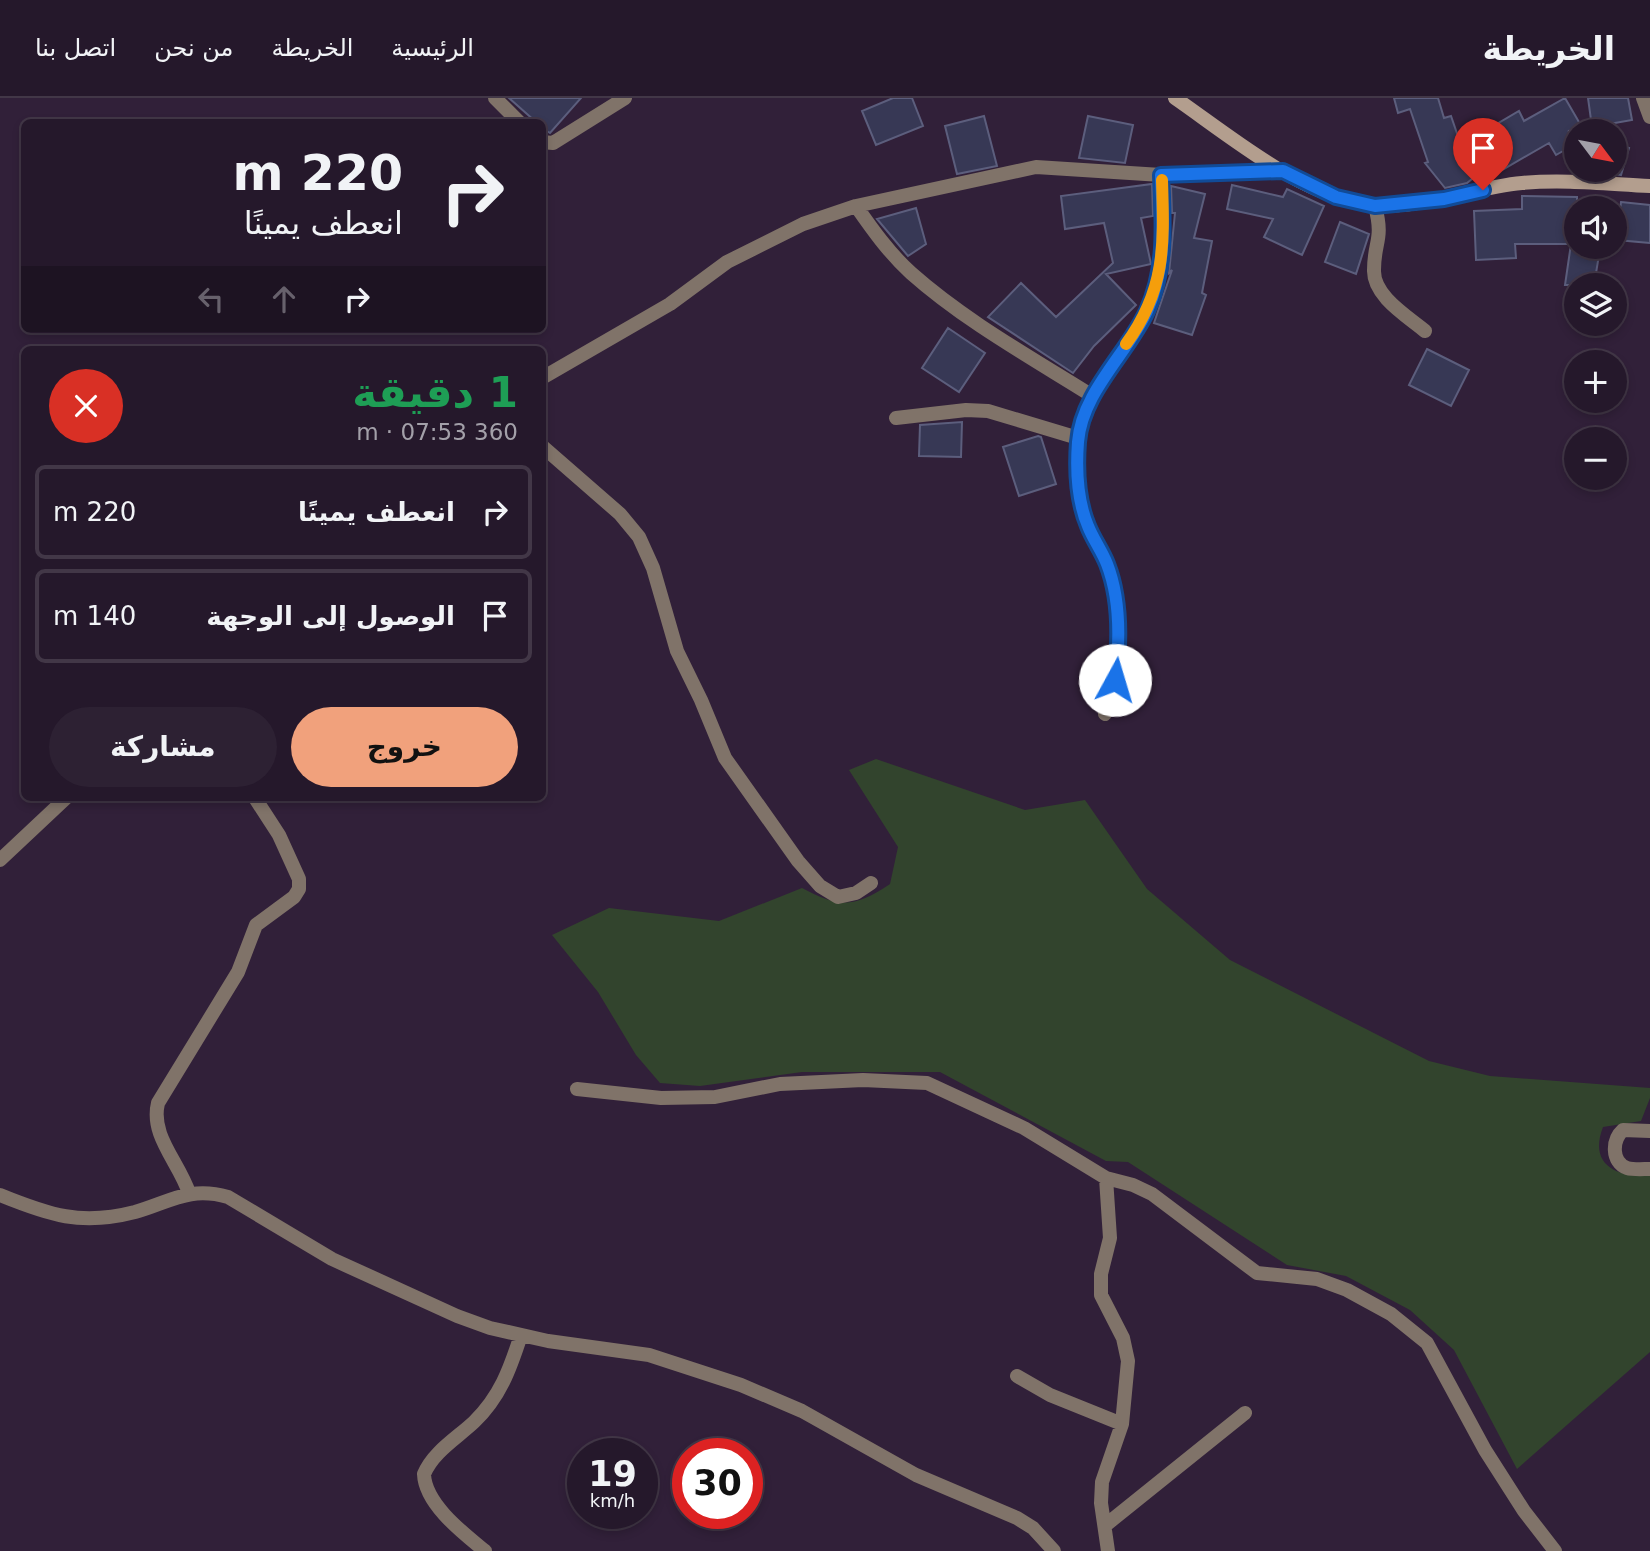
<!DOCTYPE html>
<html lang="ar">
<meta charset="utf-8">
<style>
:root{--surface:#25182b;--page:#2d2133;--text:#f1f3f6;--muted:#a3a0a9;--line:#423747;--accent:#f1a17c}
body{margin:0;font-family:"DejaVu Sans",Cairo,sans-serif;background:var(--page);color:var(--text);direction:rtl;height:100vh;display:flex;flex-direction:column;font-size:26px;white-space:nowrap}
*{box-sizing:border-box;margin:0}
p{font-size:23px;color:var(--muted)}
.icon{flex:none;width:38px;height:38px;fill:none;stroke:currentColor;stroke-width:2;stroke-linecap:round;stroke-linejoin:round}
.map{position:relative;flex:1;overflow:hidden;direction:ltr}
.panel{position:absolute;left:21px;top:248px;width:525px;height:455px;display:flex;flex-direction:column;background:var(--surface);border-radius:10px;box-shadow:0 4px 10px #0003,0 0 0 2px var(--line);direction:rtl}
.panel>*{flex:none}
.banner{position:absolute;left:21px;top:21px;width:525px;height:214px;border-radius:10px;box-shadow:0 4px 10px #0003,0 0 0 2px var(--line);direction:rtl;background:#25182b;color:var(--text);overflow:hidden}
.needle{width:46px;rotate:122deg}
.fabs{position:absolute;left:1564px;top:21px;display:grid;gap:14px}
.fabs a{display:grid;place-items:center;width:63px;height:63px;border-radius:50%;background:var(--surface);box-shadow:0 4px 10px #0003,0 0 0 2px var(--line);font-size:35px}
.speed{position:absolute;left:567px;top:1340px;display:flex;gap:14px;font-size:35px;font-weight:700;text-align:center}
.speed>*{display:grid;place-content:center;width:91px;height:91px;border-radius:50%;background:var(--surface);box-shadow:0 4px 10px #0003,0 0 0 2px var(--line);line-height:1}
.speed small{font-size:18px;font-weight:400}
.speed .limit{border:10px solid #d22;background:#fff;color:#111}
.pin{position:absolute;display:grid;place-items:center;width:60px;height:60px;color:#fff;margin:-72px -30px;border-radius:50% 50% 50% 0;rotate:-45deg;box-shadow:0 0 7px #0007}
.pin .icon{rotate:45deg}
.me{position:absolute;width:77px;margin:-38px;rotate:6deg;stroke-linejoin:round;filter:drop-shadow(0 0 5px #0008)}
.turn{display:flex;align-items:center;gap:24px;height:147px;padding:0 28px;font-size:32px}
.turn .icon{width:91px;height:91px;stroke-width:2.5}
.turn b{display:block;font-size:49px;line-height:60px}
.lanes{display:flex;align-items:center;height:66px;padding:0 28px;background:#0003;justify-content:center;gap:35px;direction:ltr}
.lanes .off{opacity:.35}
.round{display:grid;place-items:center;flex:none;width:74px;height:74px;border-radius:37px;background:var(--page)}
.headline{display:flex;align-items:center;justify-content:space-between;height:119px;padding:0 28px}
h1{font-size:42px;font-weight:600;line-height:52px;color:#1e9e55}
.cta{display:flex;gap:14px;margin-top:auto;padding:14px 28px}
.cta a{flex:1;height:80px;border-radius:42px;background:var(--accent);color:#111;font-size:28px;font-weight:600;line-height:80px;text-align:center}
.cta a+a{background:var(--page);color:var(--text)}
ul{padding:0;list-style:none}
li{display:flex;align-items:center;gap:21px;height:94px;margin:0 14px 10px;padding:0 14px;border:4px solid var(--line);border-radius:10px}
li div{flex:1}
li b{display:block;font-size:26px}
li em{font-style:normal}
header{display:flex;align-items:center;gap:42px;box-sizing:border-box;height:98px;padding:0 35px;background:var(--surface);border-bottom:2px solid var(--line)}
header strong{font-size:33px}
nav{display:flex;gap:38px;margin-inline-start:auto;font-size:24px}
.map>svg:first-child{display:block}
.green{fill:#32442d}
.building{fill:#373855;stroke:#5c5e7d;stroke-width:2}
.lines{fill:none;stroke-linecap:round;stroke-linejoin:round}
.street{stroke:#807369;stroke-width:14}
.secondary{stroke:#b39e8e;stroke-width:14}
.route-casing{stroke:#114b97;stroke-width:18}
.route{stroke:#1a73e8;stroke-width:12}
.slow{stroke:#f59e0b;stroke-width:12}
</style>
<header>
<strong>الخريطة</strong>
<nav><a>الرئيسية</a><a>الخريطة</a><a>من نحن</a><a>اتصل بنا</a></nav>
</header>
<div class="map">
<svg width="1650" height="1453" viewBox="0 0 1650 1453">
<rect width="100%" height="100%" fill="#312039"/>
<!-- green -->
<path class="green" d="M876 661 1025 712 1085 702 1147 791 1230 862 1429 963 1490 978 1650 990V1000L1641 1023 1603 1029C1588 1068 1618 1079 1650 1078V1254L1517 1371 1454 1252 1410 1212 1346 1178 1287 1167 1128 1064 1106 1063 940 974H802L700 988 660 985 636 957 598 894 552 837 609 810 719 823 802 790C839 810 854 810 890 786L898 749 849 672Z"/>
<!-- building -->
<path class="building" d="M509 0H581L550 35 542 30V24H536Z
M893 0H912L923 28 876 47 862 13Z
M1394 0H1438L1444 20 1451 18 1461 47 1519 13 1524 23 1565 0 1583 31 1568 33 1577 36V45L1556 57 1549 45 1502 72 1496 61 1467 85 1445 90 1425 65 1428 64 1410 11 1398 15Z
M1588 0H1628L1632 22 1592 29Z
M984 18 997 68 957 76 945 28Z
M1088 18 1133 27 1125 65 1079 60Z
M1615 46 1629 50 1621 77 1615 76Z
M1152 86 1153 118 1141 120 1151 166 1106 176 1136 207 1094 248 1073 275 988 219 1021 185 1056 219 1113 165 1104 125 1065 131 1061 98Z
M1232 87 1283 99 1287 91 1324 108 1302 157 1264 139 1273 121 1227 111Z
M1171 88 1205 96 1194 140 1212 143 1202 195 1206 197 1192 237 1154 225 1172 172 1169 175 1175 115H1172Z
M1522 98 1577 99V146H1515L1516 160 1476 162 1474 113 1522 111Z
M1621 104 1650 107V145L1617 142Z
M916 110 926 146 908 158 877 121Z
M1340 124 1369 136 1356 176 1325 164Z
M1571 146 1600 151 1594 187H1565Z
M948 230 985 255 959 294 922 270Z
M1427 251 1469 272 1451 308 1409 287Z
M962 324 961 359 919 358 920 327Z
M1038 338 1041 339 1056 386 1019 398 1003 349Z"/>
<g class="lines">
<!-- street -->
<path class="street" d="M495 0 519 24
M1643 0 1650 19
M542 44 553 45 625 0
M856 108C872 131 889 155 911 175 965 223 1032 260 1094 299
M1375 108C1384 142 1374 143 1374 172 1373 198 1407 218 1425 233
M542 280 670 206 727 164 803 126 856 108 1036 69 1161 77 1283 73
M896 320 966 312 988 313 1078 340
M542 348 620 416 639 439 653 470 677 553 701 602 725 660 798 763 820 788 838 799 856 795 871 785
M1105 616C1119 568 1127 513 1107 465 1101 452 1092 440 1087 427 1077 401 1075 370 1078 343 1082 296 1124 258 1145 217 1168 173 1163 125 1161 77
M0 762 66 700
M577 991 661 1000 715 999 780 986 863 982 927 985 1024 1030 1106 1080
M1650 1033 1623 1032C1612 1042 1611 1064 1627 1070 1634 1072 1643 1071 1650 1071
M189 1095C179 1064 150 1038 158 1005L238 874 256 827 294 799 299 791V781L279 737 255 700
M0 1097C49 1117 81 1128 135 1114 170 1104 189 1088 228 1099L332 1161 457 1218 490 1230 548 1243 649 1257 741 1287 802 1313 916 1377 1017 1420 1033 1430 1054 1453
M1017 1278 1050 1297 1122 1326
M1107 1426 1245 1315
M485 1453C463 1435 425 1406 424 1376 433 1354 457 1340 474 1324 500 1299 510 1271 521 1237
M1108 1453 1101 1405 1102 1384 1122 1326 1128 1263 1123 1240 1101 1197V1176L1110 1140 1106 1080 1133 1087 1152 1096 1257 1175 1317 1181 1347 1192 1391 1216 1427 1245 1485 1352 1524 1413 1555 1453"/>
<!-- secondary -->
<path class="secondary" d="M1175 0C1227 36 1292 90 1354 104 1411 117 1466 90 1522 85 1564 81 1608 86 1650 88"/>
</g>
<g class="lines">
<!-- route casing -->
<g class="route-casing">
<path id="route" d="M1115 582C1120 544 1121 502 1107 466 1102 453 1093 441 1088 428 1077 402 1076 371 1078 344 1082 294 1127 256 1147 213 1167 169 1163 124 1161 77L1283 73 1336 99 1375 108 1444 101 1483 92"/>
</g>
<!-- route -->
<use href="#route" class="route"/>
<!-- slow -->
<path class="slow" d="M1126 246C1166 191 1164 147 1162 82"/>
</g>
</svg>
<div class="fabs">
<a><svg class="needle" viewBox="-14 -14 28 28"><path d="M0-13l5 13h-10z" fill="#e53935"/><path d="M0 13l5-13h-10z" fill="#a3a0a9"/></svg></a>
<a><svg class="icon" aria-label="sound" viewBox="0 0 24 24"><path d="M4 9h4l5-4v14l-5-4H4zM17 9q2 3 0 6"/></svg></a>
<a><svg class="icon" aria-label="layers" viewBox="0 0 24 24"><path d="M12 4l9 5-9 5-9-5zM3 14l9 5 9-5"/></svg></a>
<a>+</a>
<a>−</a>
</div>
<div class="speed"><div>19<small>km/h</small></div><div class="limit">30</div></div>
<div class="pin" style="left:1483px;top:92px;background:#d93025"><svg class="icon" aria-label="arrive" viewBox="0 0 24 24"><path d="M6 21V4h12l-3 4 3 4H6"/></svg></div>
<svg class="me" style="left:1115px;top:582px" viewBox="-20 -20 40 40"><circle r="19" fill="#fff"/><path d="M0-13L10 11 0 6-10 11z" fill="#1a73e8"/></svg>
<div class="banner">
<div class="turn"><svg class="icon" aria-label="right" viewBox="0 0 24 24"><path d="M7 20v-9h11M14 6l5 5-5 5"/></svg><div><b>220 m</b>انعطف يمينًا</div></div>
<div class="lanes"><svg class="icon off" aria-label="left" viewBox="0 0 24 24"><path d="M17 20v-9H6M10 6l-5 5 5 5"/></svg><svg class="icon off" aria-label="ahead" viewBox="0 0 24 24"><path d="M12 20V5M6 11l6-6 6 6"/></svg><svg class="icon" aria-label="right" viewBox="0 0 24 24"><path d="M7 20v-9h11M14 6l5 5-5 5"/></svg></div>
</div>
<section class="panel">
<div class="headline"><div><h1>1 دقيقة</h1><p>360 m · 07:53</p></div><a class="round" style="background:#d93025;color:#fff"><svg class="icon" aria-label="close" viewBox="0 0 24 24"><path d="M6 6l12 12M18 6L6 18"/></svg></a></div>
<ul>
<li><svg class="icon" aria-label="right" viewBox="0 0 24 24"><path d="M7 20v-9h11M14 6l5 5-5 5"/></svg><div><b>انعطف يمينًا</b></div><em>220 m</em></li>
<li><svg class="icon" aria-label="arrive" viewBox="0 0 24 24"><path d="M6 21V4h12l-3 4 3 4H6"/></svg><div><b>الوصول إلى الوجهة</b></div><em>140 m</em></li>
</ul>
<div class="cta"><a>خروج</a><a>مشاركة</a></div>
</section>
</div>
